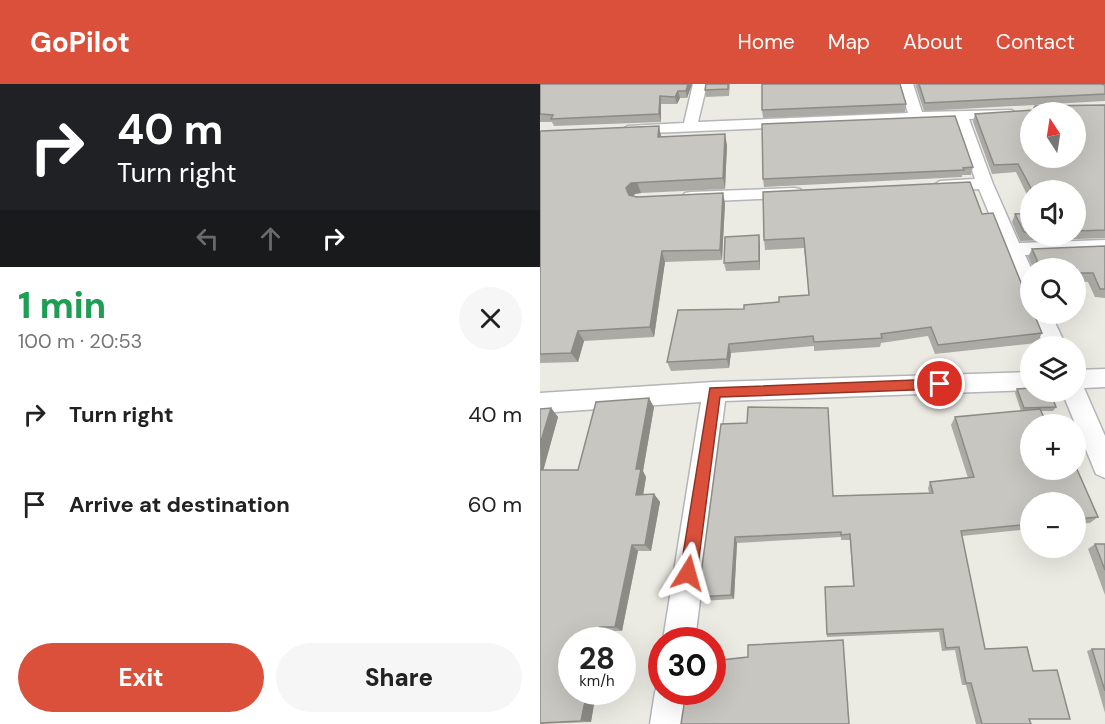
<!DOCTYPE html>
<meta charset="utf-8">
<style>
:root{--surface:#fff;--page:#f6f6f6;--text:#222;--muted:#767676;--accent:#db503a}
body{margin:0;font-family:"DM Sans",sans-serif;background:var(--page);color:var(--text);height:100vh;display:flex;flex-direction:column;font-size:22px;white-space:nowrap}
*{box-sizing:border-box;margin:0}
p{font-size:20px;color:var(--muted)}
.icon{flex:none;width:33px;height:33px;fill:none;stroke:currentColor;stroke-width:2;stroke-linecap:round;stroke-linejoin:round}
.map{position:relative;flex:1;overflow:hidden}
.side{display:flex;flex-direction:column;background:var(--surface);width:540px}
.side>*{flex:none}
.hud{background:#202124;color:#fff;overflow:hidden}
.needle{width:39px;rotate:348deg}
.fabs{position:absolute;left:480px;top:18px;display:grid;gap:12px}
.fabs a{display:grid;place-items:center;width:66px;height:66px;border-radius:50%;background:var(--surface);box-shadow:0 6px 24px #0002;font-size:30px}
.speed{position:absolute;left:18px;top:543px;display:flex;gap:12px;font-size:30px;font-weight:700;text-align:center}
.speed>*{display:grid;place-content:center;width:78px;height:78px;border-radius:50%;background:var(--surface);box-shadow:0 6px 24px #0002;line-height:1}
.speed small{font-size:15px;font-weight:400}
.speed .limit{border:9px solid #d22;background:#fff;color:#111}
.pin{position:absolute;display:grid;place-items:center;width:51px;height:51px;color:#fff;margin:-26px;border:3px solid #fff;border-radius:50%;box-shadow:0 2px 6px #0007}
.me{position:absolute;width:66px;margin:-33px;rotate:8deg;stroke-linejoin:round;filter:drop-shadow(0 0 4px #0008)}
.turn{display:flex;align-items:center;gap:21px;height:126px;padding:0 18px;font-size:27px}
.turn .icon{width:78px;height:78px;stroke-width:2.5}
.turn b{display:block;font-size:42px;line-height:51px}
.lanes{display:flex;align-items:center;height:57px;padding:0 18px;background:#0003;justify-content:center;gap:30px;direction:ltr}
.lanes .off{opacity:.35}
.round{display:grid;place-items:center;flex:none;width:63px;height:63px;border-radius:32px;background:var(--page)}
.headline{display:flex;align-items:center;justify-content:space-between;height:102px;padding:0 18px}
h1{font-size:36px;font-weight:800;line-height:45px;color:#1e9e55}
.button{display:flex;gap:12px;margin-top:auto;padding:12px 18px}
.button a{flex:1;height:69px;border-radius:36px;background:var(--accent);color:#fff;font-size:24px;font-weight:800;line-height:69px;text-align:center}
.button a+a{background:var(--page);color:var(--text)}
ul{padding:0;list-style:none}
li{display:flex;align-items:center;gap:18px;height:90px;padding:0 18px}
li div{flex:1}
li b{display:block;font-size:22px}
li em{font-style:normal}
header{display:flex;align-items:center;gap:36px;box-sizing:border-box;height:84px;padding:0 30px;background:var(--accent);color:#fff}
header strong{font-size:28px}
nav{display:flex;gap:33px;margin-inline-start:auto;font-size:21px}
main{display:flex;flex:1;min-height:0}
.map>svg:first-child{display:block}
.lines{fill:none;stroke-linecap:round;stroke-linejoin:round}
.minor-casing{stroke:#b3b5b9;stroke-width:3}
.minor{fill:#fff;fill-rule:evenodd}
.wall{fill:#acaaa5}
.shaded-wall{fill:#8c8b86}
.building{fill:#c8c6c0;stroke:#8c8b86;stroke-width:1.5;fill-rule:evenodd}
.route{fill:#db503a;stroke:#8e3426;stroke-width:1.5}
</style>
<header>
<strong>GoPilot</strong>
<nav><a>Home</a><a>Map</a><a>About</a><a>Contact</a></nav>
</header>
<main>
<section class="side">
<div class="hud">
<div class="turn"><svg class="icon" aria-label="right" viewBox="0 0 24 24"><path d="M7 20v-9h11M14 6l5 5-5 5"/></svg><div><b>40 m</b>Turn right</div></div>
<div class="lanes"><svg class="icon off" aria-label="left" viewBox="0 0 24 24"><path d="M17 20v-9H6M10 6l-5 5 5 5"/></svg><svg class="icon off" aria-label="ahead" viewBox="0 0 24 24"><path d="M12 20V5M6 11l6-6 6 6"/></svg><svg class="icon" aria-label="right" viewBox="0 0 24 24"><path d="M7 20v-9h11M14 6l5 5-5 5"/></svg></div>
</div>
<div class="headline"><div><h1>1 min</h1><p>100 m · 20:53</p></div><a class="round"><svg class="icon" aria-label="close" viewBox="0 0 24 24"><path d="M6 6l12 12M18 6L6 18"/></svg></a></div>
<ul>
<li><svg class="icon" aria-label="right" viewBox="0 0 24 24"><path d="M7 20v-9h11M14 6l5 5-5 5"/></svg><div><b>Turn right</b></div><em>40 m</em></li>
<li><svg class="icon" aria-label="arrive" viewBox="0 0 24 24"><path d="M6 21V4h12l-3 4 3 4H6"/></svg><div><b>Arrive at destination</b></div><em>60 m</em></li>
</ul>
<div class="button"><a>Exit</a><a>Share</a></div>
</section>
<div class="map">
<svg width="565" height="640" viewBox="0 0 565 640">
<rect width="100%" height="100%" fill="#ecebe3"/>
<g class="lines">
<!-- minor casing -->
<g class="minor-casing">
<path id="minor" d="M153 0H167L158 38 368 29 359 0H373L382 28 472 26 474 29 467 33 429 35 453 100 479 159 565 156V168L485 171 491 184 490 213 483 211 439 105 400 107 392 102 400 97 435 95 415 36 88 50 81 46 88 42 144 39Z
M254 104 260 105 263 109 260 113 151 118 145 117 142 113 145 109 151 108Z
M490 230H511L526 262H504Z
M565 285V303L544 304 565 352V394L556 390 522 308H536V286Z
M490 288V306L185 317 155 556H123L161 318 0 329V309L174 298Z
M120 596 122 608H149L144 640H110L115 608Z"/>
</g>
<!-- minor -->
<use href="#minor" class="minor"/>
</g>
<!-- wall -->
<path class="wall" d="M0 0H152L147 14H140L137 20H121V38L14 42 12 38H0Z
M166 0H190L189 12 166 13 165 6Z
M375 0H561L565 10V17L384 27Z
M366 20 365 28 223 34 222 26Z
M565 21V154L480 157 472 138 475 130 490 129V152H536V106H490V117L476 88 452 90 433 38 435 30Z
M0 48 121 53 187 61 185 105 101 109 95 110 93 112 185 119 182 176 125 178 114 253 44 257 38 278 0 279Z
M433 83 431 91H422V93L224 103 223 95Z
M442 130 502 249 497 259 395 270 388 252 341 259 340 263 274 267V262L191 269 189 284 131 287 127 278 204 225 269 211 264 164 225 166 224 156Z
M220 160V186L186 187 184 179Z
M565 162V214L555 213 548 198 536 197V184H493L488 173 492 165Z
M477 305 516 323 513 327H501L490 340 558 433 550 439 536 440V418H490V445L422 452 445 565 490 636 491 640H436L426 601H422L415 566 402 567 399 548 287 553 285 503 313 502 310 456H301V453L197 459 194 515 162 517 158 513 181 340 293 412 389 409 388 404 390 398 428 394 411 341 415 333 481 327 475 309Z
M114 323 103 387 106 393 103 411 114 410 120 418 111 467H98L82 547H68L66 556H32V608H56L51 638 0 640V325L11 324 18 333 3 386H38Z
M555 460H565V511L548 465Z
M552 565H565V629L547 567Z"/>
<!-- shaded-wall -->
<path class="shaded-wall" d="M148 0H152L147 14 146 7Z
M138 7 140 14 137 20 135 13Z
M120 12 121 20V38L119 30Z
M119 42 121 52V64L118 53Z
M185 50 187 61 185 105 183 94Z
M97 98 101 109 95 110 90 115 86 104 91 99Z
M183 109 185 119 182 176 180 166Z
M219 151 220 160V186L219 177Z
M122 167 125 178 114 253 110 243Z
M38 247 44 257 38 278 31 269Z
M189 260 191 269 189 284 187 275Z
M109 314 114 323 103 387 106 393 102 418 96 411V385Z
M11 324 18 333 1 395 0 360Z
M114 410 120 418 111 467 105 461Z
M195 453 197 459 194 515 191 511Z
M92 461 98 467 82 547 75 543Z
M60 543 68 547 66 556H57Z
M47 608H56L51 638 41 637Z"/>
<!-- building -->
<path class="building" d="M0 0H148L146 7H138L135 13 120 12 119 30 11 35 13 31 0 30Z
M166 0H188V5L165 6Z
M222 0H360L366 20 222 26Z
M379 0H561L565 1V10L385 19Z
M565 21V146L536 147V106H492L478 80 454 81 435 30 493 26 495 22ZM490 28H536V74H490Z
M415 32 433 83 423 84 424 86 223 95 222 40Z
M119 42 118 53 185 50 183 94 91 99 86 104 89 111 97 113 183 109 180 166 122 167 110 243 38 247 31 269 0 270V48L1 47Z
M430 98 442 130 453 129 490 221V230H494L502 249 398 261 391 243 341 250 342 254 274 258 273 252 189 260 187 275 127 278 138 226 204 225V221L239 218V213L269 211 264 154 224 156 223 108Z
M490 129V148H484L475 130Z
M219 151V177L184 179 185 153Z
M565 162V205H560L553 189H536V184H497V176L492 165Z
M490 304V308H510L516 323 484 324 477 305Z
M109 314 96 385H101L96 411 114 410 105 461H92L75 543H60L57 556H32V608H47L41 637 0 639V386H38L56 318Z
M208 323 288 324 293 412 393 409 390 398 434 393 415 333 500 325 507 340H490V386H536V383L558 433 536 435V418H490V440L421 447 445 565 487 563 493 587 517 586 530 635H489L491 640H442L431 599H426L419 563 406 564 403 545 287 550 285 503 314 502 310 450 301 451V448L195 453 191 511 158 513 181 340 207 339Z
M11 324 0 360V325Z
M555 460H565V486Z
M303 556 309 640H141L146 608H172V577L208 573V561Z
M552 565H565V607Z"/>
<!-- route -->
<path class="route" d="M400 295 407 300 400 305 180 313 157 489 154 495 148 497 143 495 140 489 170 304Z"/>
</svg>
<div class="fabs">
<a><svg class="needle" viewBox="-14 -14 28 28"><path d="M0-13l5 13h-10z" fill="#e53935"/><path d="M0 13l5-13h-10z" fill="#767676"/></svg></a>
<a><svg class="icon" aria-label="sound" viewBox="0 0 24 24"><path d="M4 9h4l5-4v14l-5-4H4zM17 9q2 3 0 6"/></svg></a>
<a><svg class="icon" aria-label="search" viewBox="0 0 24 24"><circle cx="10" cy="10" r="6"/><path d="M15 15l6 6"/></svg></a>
<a><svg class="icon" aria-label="layers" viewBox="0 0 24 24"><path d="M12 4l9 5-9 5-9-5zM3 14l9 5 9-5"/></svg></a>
<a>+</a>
<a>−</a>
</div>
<div class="speed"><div>28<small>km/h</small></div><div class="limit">30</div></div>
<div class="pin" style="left:400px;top:300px;background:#d93025"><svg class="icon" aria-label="arrive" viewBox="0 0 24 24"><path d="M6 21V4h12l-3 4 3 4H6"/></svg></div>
<svg class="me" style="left:148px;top:489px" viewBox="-20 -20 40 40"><path d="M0-17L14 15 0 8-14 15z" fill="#db503a" stroke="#fff" stroke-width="4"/></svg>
</div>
</main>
